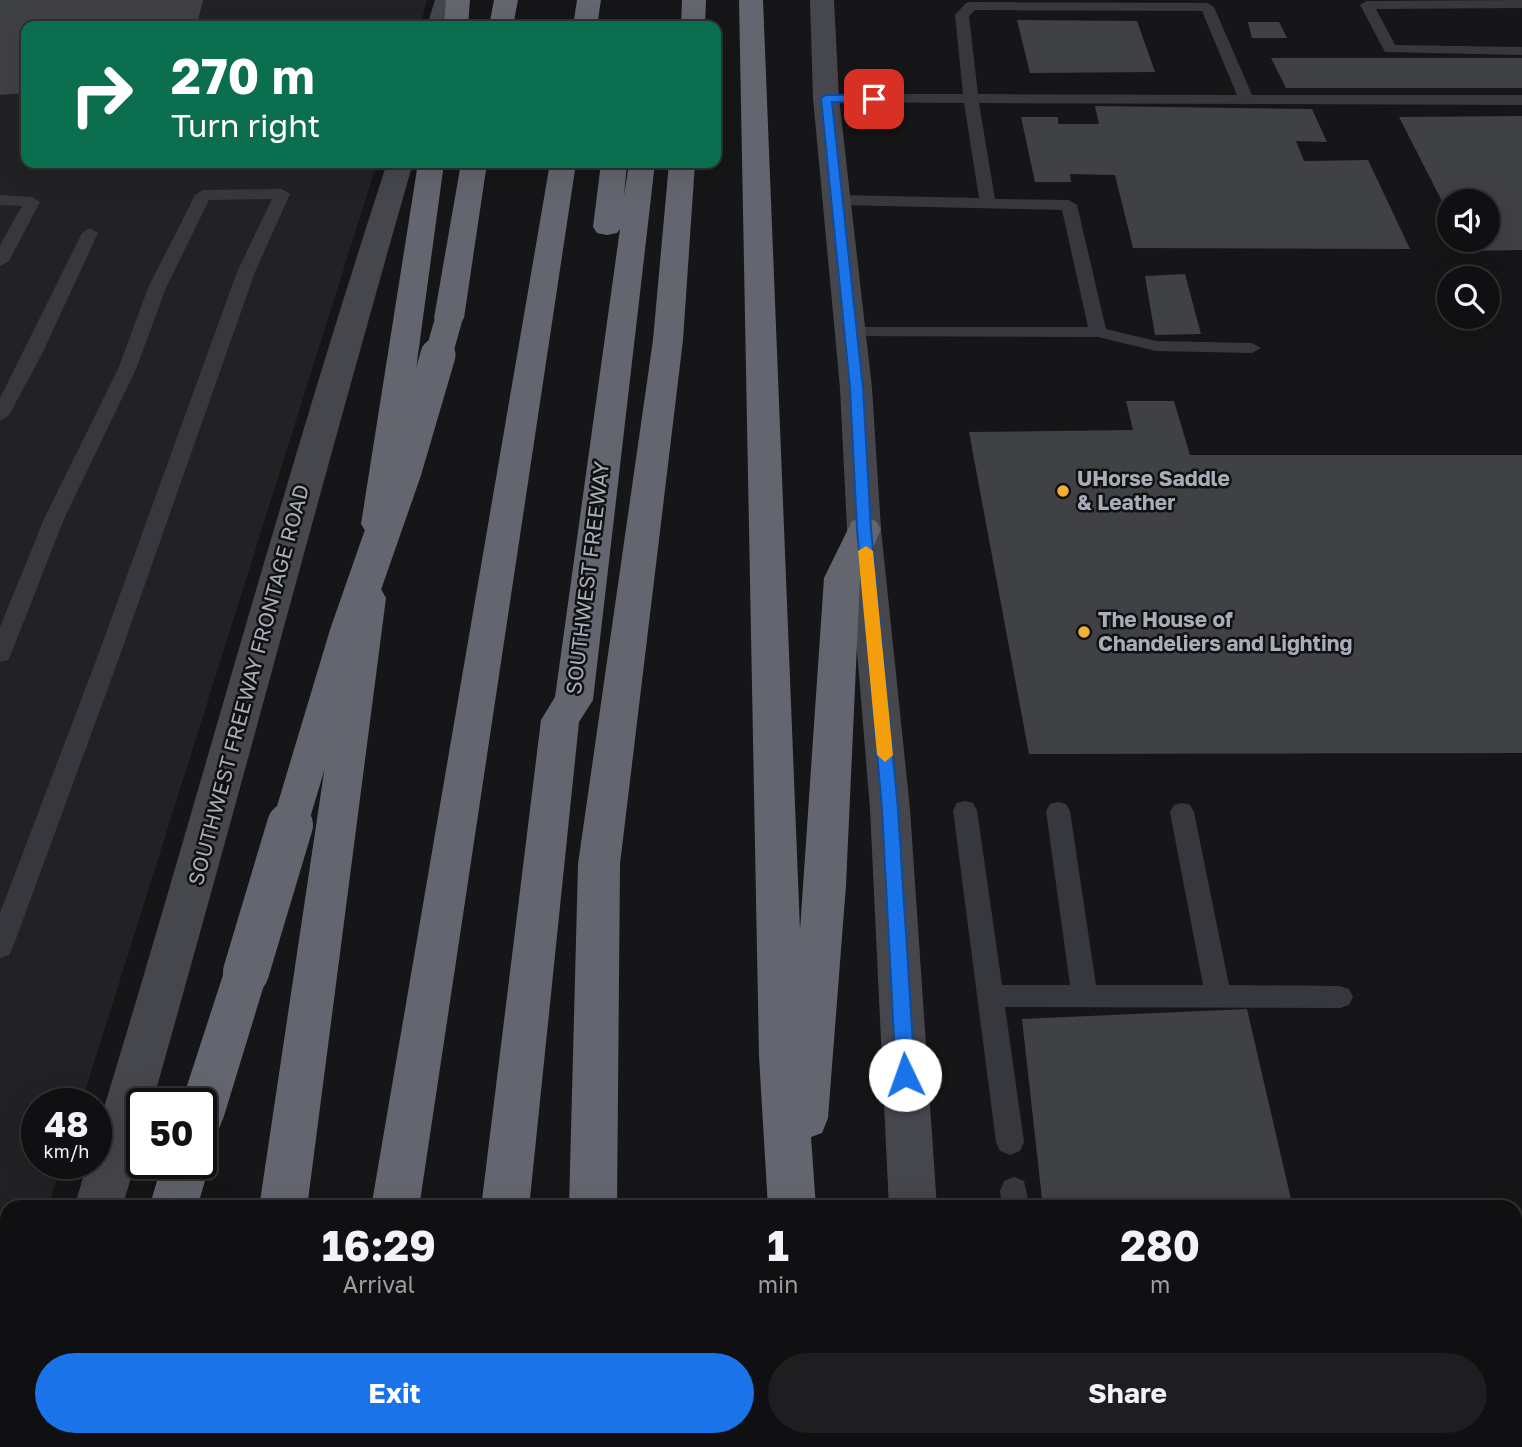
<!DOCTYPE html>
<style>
:root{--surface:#101012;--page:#1e1e20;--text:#f1f3f6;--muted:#9c9d9f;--line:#303032;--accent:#1a73e8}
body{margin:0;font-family:"Golos Text",sans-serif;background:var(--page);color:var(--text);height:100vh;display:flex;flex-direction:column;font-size:26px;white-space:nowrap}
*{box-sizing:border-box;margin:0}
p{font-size:23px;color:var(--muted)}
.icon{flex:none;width:38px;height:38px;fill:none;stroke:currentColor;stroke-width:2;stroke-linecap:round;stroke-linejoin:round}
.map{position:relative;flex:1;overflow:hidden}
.drawer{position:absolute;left:0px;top:1200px;width:1522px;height:247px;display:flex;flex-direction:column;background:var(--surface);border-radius:21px 21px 0 0;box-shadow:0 7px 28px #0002,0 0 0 2px var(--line)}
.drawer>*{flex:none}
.guide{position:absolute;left:21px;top:21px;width:700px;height:147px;border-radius:14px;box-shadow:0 7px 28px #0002,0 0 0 2px var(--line);background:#0b6e4f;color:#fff;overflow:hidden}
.controls{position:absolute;left:1437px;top:189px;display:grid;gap:14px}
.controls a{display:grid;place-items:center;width:63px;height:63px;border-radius:50%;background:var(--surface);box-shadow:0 7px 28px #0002,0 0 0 2px var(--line);font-size:35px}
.speed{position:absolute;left:21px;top:1088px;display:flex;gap:14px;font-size:35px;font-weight:700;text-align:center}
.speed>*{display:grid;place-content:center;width:91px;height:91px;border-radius:50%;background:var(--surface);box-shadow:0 7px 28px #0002,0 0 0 2px var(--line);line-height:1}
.speed small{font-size:18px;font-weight:400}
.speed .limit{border:4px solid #111;border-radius:10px;background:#fff;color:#111}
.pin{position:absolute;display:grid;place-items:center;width:60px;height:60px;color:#fff;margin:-30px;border-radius:14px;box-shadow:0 4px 10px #0006}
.me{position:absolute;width:77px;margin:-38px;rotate:357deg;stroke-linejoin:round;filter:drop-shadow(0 0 5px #0008)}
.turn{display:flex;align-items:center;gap:24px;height:147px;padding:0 35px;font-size:32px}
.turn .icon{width:91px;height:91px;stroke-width:2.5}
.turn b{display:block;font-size:49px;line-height:60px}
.eta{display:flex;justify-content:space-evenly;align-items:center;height:119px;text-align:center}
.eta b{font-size:42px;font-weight:700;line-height:49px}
.cta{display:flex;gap:14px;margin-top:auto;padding:14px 35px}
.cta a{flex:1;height:80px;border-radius:42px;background:var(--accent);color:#fff;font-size:28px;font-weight:700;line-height:80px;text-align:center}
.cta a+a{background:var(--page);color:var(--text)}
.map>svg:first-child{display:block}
.built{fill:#222225}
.building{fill:#404145}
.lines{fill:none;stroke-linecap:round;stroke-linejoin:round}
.service{fill:#37383d;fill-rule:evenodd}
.minor{fill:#37383d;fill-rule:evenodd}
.secondary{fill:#45474d;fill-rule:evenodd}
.motorway{fill:#63666e;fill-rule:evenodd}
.motorway-bridge-far2{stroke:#63666e;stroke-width:27}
.motorway-bridge-far1{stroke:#63666e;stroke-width:35}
.motorway-bridge{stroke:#63666e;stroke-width:46}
.route{fill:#1a73e8;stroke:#114b97;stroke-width:2}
.slow{fill:#f59e0b}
.poi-dot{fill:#f2b134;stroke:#111113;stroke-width:2.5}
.labels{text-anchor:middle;stroke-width:5;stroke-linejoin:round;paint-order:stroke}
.poi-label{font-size:21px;font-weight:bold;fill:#a8adb8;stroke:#111113;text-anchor:start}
.street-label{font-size:21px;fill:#a8adb8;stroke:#111113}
</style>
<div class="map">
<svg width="1522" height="1447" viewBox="0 0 1522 1447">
<rect width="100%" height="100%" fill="#161618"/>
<!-- built -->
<path class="built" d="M0 0H427L420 26H26V163H377L81 1104H37V1164H62L48 1207 7 1208V1338L0 1360Z"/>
<!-- building -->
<path class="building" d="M0 0H203L198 20 116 26H26V93L0 95Z
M1017 20 1137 21 1155 72 1030 73Z
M1248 22H1279L1287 38H1252Z
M1271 58H1522V88H1286Z
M1095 106 1312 109 1327 142 1296 141 1304 161 1368 160 1410 249 1133 248 1115 175 1070 174 1071 182H1035L1021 117H1058V124H1099Z
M1522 116V250L1467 251 1462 240H1488V201H1449V215L1399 117Z
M1185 274 1201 334 1155 335 1145 276Z
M1126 401H1174L1190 455H1522V753L1029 754 969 432 1133 430Z
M1247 1009 1293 1208H1043L1022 1019Z"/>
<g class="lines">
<!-- service -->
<path class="service" d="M1522 0V8L1376 9 1395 45 1522 47V55L1385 52 1360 5 1367 1Z
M971 2 1207 3 1214 7 1252 95H1522V105L979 103 995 199 1069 200 1077 205 1106 329 1156 341 1252 343 1261 348 1252 353 1156 351 1098 337 845 336 842 332 845 328 851 327H1088L1062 210 838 205 830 200 838 195 979 198 964 103 826 102 819 98 826 94H963L955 15 966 3ZM975 10 1202 11 1237 95 978 94 969 16Z
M282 189 290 194 255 272 119 658 13 947 9 955 0 958V913L97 658 237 272 272 199 209 200 166 288 136 369 64 519 11 654 8 660 0 662V627L44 519 118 369 148 288 195 195 203 190Z
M0 195 32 197 40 202 9 261 0 266V245L22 206 0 205Z
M90 228 98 233 42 354 9 415 0 421V398L82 233Z
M965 801 973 803 977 810 1002 985H1070L1046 811 1050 804 1058 802 1066 804 1070 811 1096 985H1203L1170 812 1174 805 1182 803 1190 805 1194 812 1229 985 1340 986 1349 989 1353 997 1349 1005 1340 1008 1005 1007 1024 1142 1020 1151 1010 1155 1000 1151 996 1142 953 810 957 803Z
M1014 1177 1024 1181 1030 1208H1002L1000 1191 1004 1181Z"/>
<!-- minor -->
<path class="minor" d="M0 1305H7V1357H0Z"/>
<!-- secondary -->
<path class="secondary" d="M435 0H459L451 26H427Z
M810 0H834L839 98 872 388 881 529 910 809 937 1208H889L870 809 847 529 840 388 813 98Z
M387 163H413C323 476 241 791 152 1104H142V1140L122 1208H74L87 1164H96V1134C195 811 282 484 387 163Z
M7 1431V1440H57L55 1447H1Z
M900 1440H954V1447H900Z"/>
<!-- motorway -->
<path class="motorway" d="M446 0H470L468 26H444Z
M494 0H518L513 26H489Z
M577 0H601L597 26H573Z
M682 0H706L705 26H681Z
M739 0H763L800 930 824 578 852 521 864 517 876 521 881 529 860 578 846 885 828 1118 822 1133 811 1137 816 1208H768L759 1056Z
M418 163H444L395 524 390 532 378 536 366 532 361 524Z
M461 163H487L464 318 460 324 449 327 438 324 434 318Z
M550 163H576L419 1208H371Z
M601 163H627L624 196 629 163H655L593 700 579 722 529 1208H481L541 720 555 697 620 229 617 233 607 235 597 233 593 227Z
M669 163H695L683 340 620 864 617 1208H569L578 864 653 340Z
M368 585 381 589 386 598 307 1208H259L350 598 355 589Z
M246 953 261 959 268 972 224 1116 218 1131 201 1137V1104H181L224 972 231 959Z
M201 1148 210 1164 197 1208H149L162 1164H201Z
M72 1440H126L124 1447H70Z
M222 1440H276L275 1447H221Z
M330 1440H384L383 1447H329Z
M451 1440H505L504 1447H450Z
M562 1440H616V1447H562Z
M751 1440H835L836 1447H751Z"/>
<!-- motorway-bridge-far2 -->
<path class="motorway-bridge-far2" d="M438 357 449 318"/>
<!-- motorway-bridge-far1 -->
<path class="motorway-bridge-far1" d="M289 827 347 634 404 471 438 355"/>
<!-- motorway-bridge -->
<path class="motorway-bridge" d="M246 972 290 825"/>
</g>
<!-- route -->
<path class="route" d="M826 95H874L880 99 874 102H832L863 388 871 529 898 809 915 1075 912 1081 905 1083 899 1081 896 1075 882 809 857 529 850 388 821 98Z"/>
<!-- slow -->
<path class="slow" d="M866 546 873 551 893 755 885 762 877 755 858 551Z"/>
<!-- markers -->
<g class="poi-dot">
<circle cx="1063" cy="491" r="7"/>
<circle cx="1084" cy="632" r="7"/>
</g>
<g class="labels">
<!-- poi labels -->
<g class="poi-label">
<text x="1077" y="486">UHorse Saddle<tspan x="1077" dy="24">&amp; Leather</tspan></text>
<text x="1098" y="627">The House of<tspan x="1098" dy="24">Chandeliers and Lighting</tspan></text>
</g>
<!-- street labels -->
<g class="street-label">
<text transform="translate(588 578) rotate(-83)" y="7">SOUTHWEST FREEWAY</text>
<text transform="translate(249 685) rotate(-75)" y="7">SOUTHWEST FREEWAY FRONTAGE ROAD</text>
</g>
</g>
</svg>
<div class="controls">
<a><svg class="icon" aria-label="sound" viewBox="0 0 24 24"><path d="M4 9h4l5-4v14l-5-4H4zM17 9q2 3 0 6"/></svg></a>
<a><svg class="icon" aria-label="search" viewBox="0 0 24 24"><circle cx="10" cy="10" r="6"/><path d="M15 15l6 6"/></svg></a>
</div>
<div class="speed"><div>48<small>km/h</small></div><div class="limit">50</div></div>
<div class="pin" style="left:874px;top:99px;background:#d93025"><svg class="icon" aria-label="arrive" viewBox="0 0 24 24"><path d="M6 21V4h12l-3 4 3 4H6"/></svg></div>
<svg class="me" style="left:905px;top:1075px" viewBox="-20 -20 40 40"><circle r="19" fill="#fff"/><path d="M0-13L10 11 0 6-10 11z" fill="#1a73e8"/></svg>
<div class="guide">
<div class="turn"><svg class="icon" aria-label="right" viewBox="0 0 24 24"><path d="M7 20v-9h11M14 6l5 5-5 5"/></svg><div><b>270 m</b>Turn right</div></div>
</div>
<section class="drawer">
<div class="eta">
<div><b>16:29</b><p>Arrival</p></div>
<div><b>1</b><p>min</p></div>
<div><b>280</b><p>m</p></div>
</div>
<div class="cta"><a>Exit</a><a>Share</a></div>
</section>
</div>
